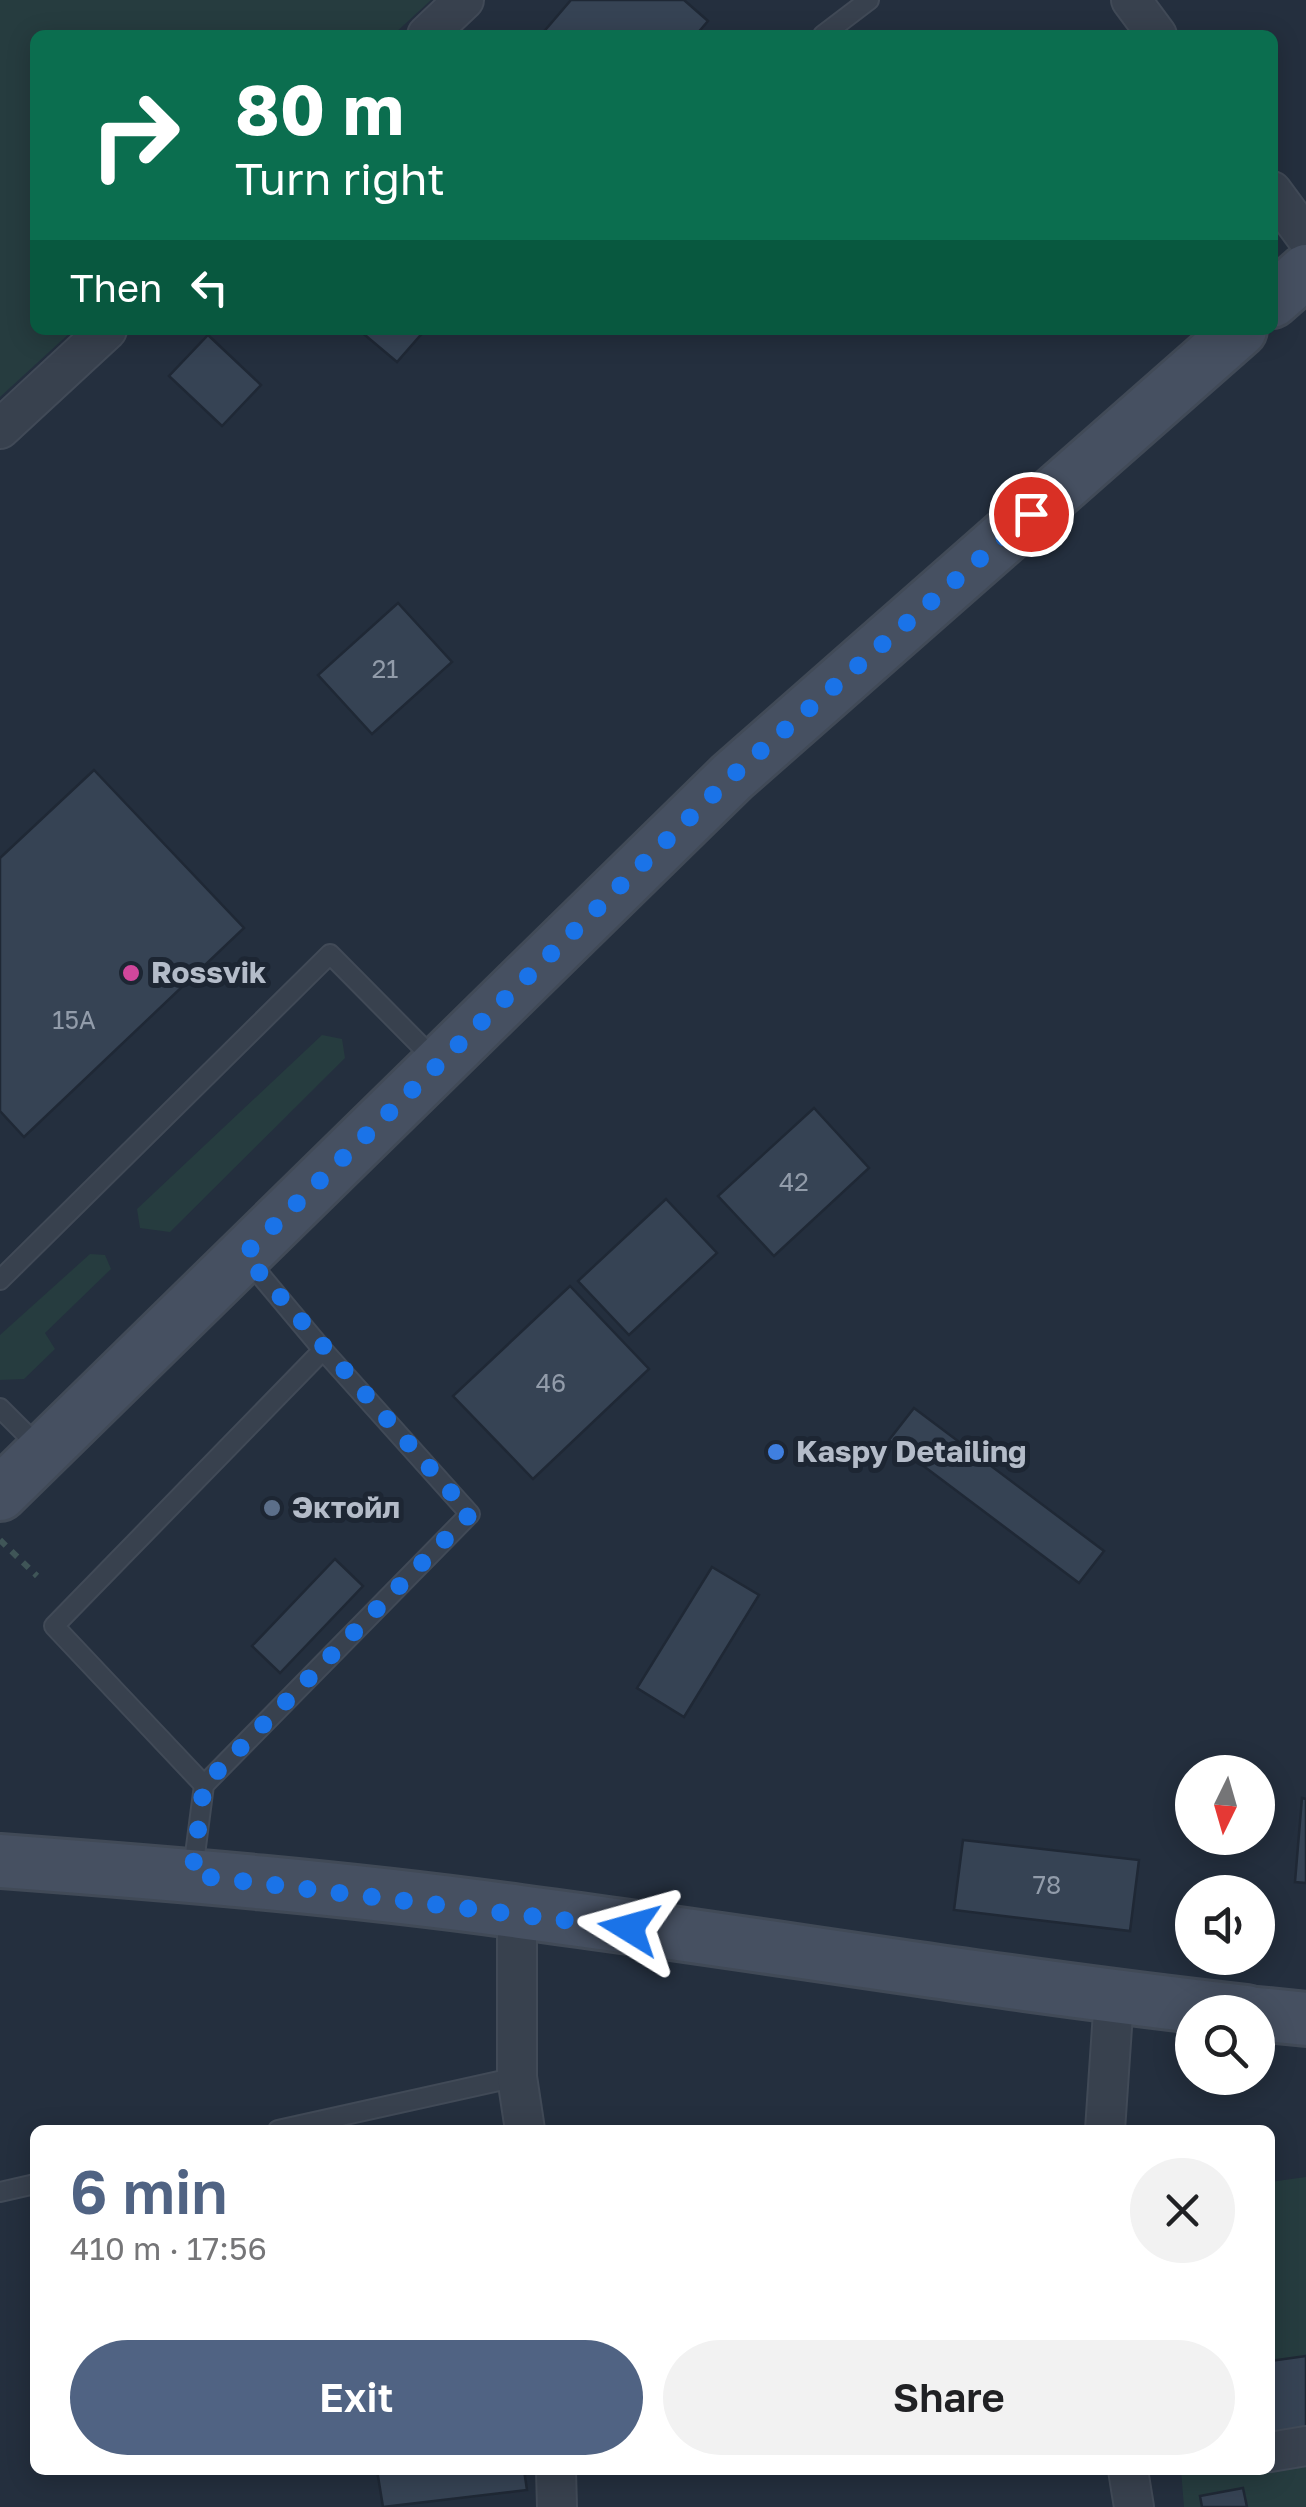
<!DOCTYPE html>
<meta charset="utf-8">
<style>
:root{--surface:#fff;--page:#f2f2f2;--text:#202124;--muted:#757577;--accent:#506383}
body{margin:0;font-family:"Golos Text",sans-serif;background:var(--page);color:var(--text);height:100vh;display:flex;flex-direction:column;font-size:38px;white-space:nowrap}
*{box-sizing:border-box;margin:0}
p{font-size:32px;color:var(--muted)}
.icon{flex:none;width:55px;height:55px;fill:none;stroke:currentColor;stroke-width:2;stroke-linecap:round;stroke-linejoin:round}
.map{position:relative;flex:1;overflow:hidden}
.side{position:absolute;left:30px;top:2125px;width:1245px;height:350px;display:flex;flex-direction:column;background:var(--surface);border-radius:15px;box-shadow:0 5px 25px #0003}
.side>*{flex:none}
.banner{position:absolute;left:30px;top:30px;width:1248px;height:305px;border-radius:15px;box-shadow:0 5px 25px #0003;background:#0b6e4f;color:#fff;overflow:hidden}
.needle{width:65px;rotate:185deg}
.fabs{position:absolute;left:1175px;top:1755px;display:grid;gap:20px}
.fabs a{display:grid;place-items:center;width:100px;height:100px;border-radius:50%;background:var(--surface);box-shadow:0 5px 25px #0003;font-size:50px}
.pin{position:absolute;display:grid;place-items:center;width:85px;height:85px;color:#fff;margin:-42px;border:5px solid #fff;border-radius:50%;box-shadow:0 2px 10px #0007}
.me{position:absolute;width:110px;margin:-55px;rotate:278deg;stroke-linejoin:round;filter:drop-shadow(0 0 8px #0008)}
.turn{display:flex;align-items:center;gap:35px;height:210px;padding:0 40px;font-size:45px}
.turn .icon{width:130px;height:130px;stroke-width:2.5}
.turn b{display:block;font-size:70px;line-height:85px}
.then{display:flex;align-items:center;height:95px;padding:0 40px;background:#0003;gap:20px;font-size:38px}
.round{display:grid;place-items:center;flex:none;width:105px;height:105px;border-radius:52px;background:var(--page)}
.head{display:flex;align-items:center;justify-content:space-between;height:170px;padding:0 40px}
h1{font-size:60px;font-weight:600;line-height:75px;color:var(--accent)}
.button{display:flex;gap:20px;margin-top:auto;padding:20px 40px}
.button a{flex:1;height:115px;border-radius:60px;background:var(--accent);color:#fff;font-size:40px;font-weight:600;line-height:115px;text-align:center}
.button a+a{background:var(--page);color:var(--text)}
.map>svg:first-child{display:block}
.green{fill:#263c3f}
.building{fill:#364354;stroke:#1f2835;stroke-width:2.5}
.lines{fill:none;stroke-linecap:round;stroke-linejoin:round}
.lane-casing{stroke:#414a57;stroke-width:22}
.street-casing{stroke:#414a57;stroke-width:42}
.secondary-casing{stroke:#414a57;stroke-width:58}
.path{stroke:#3f5557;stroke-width:6;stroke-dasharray:8 8;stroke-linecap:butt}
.lane{stroke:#38414e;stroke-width:18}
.street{stroke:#38414e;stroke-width:38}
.secondary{stroke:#465061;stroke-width:52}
.route{stroke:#1a73e8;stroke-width:18;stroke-dasharray:0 32.4}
.hotel-dot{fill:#d1479c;stroke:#1d2633;stroke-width:4}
.shop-dot{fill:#3f7fe0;stroke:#1d2633;stroke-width:4}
.service-dot{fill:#5c6f8a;stroke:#1d2633;stroke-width:4}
.labels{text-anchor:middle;stroke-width:10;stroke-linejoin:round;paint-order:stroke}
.number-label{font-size:25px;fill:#929caa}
.poi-label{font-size:30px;font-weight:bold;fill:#b4bcc9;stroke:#1d2633;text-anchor:start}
</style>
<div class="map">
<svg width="1306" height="2507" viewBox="0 0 1306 2507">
<rect width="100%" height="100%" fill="#242f3e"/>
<!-- green -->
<path class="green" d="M0 0H431L393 35H35V330H73L0 397Z
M322 1035 342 1039 345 1058 170 1232 140 1228 137 1209Z
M90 1254 105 1255 111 1269 45 1333 55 1349 24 1379 0 1380V1335Z
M1306 2177V2507H1184L1181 2470H1270V2182Z"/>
<!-- building -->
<path class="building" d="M571 0H684L708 21 696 35H541Z
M359 330H425L397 362Z
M208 335 261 385 222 426 169 376Z
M398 603 452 662 372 734 318 675Z
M94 770 244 928 24 1137 0 1111V858Z
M814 1108 869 1168 774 1256 718 1196Z
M666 1199 717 1253 629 1335 578 1281Z
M570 1286 649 1369 533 1479 453 1396Z
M914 1408 1104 1551 1079 1583 889 1440Z
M335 1559 363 1586 280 1673 252 1646Z
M712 1567 759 1595 684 1717 637 1688Z
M1302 1798 1306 1799V1883L1295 1882Z
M963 1840 1139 1860 1130 1931 954 1910Z
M1306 2356V2431L1270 2436V2361Z
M377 2470H524L527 2490 383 2507Z
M1243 2488 1247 2507H1202L1200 2496Z"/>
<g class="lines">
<!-- lane casing -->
<g class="lane-casing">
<path id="lane" d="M823 35 869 0
M246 1258 323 1350
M0 1280 330 954 435 1060
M0 1408 42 1450
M193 1870 204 1785 470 1514 323 1350 54 1626 204 1785
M278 2130 517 2077
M0 2192 35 2184"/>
</g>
<!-- street casing -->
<g class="street-casing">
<path id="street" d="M1131 0 1157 35
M427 35 464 0
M1272 191 1306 237
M0 429 107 330
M517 1911V2077L525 2130
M1105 2130 1114 1998
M1270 2452 1306 2446
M556 2470 557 2507
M1128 2470 1134 2507"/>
</g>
<!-- secondary casing -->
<g class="secondary-casing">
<path id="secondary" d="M1272 301 1306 271
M0 1494 732 777 1240 330
M0 1861C174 1874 347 1888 520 1912 763 1944 1004 1985 1247 2012
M1258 2014 1306 2019"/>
</g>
<!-- path -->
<path class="path" d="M0 1540 37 1576"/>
<!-- lane -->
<use href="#lane" class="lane"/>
<!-- street -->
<use href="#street" class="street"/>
<!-- secondary -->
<use href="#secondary" class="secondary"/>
</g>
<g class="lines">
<!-- route -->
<path class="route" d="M629 1928 192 1875 204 1785 470 1514 244 1255 732 776 1031 514"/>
</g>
<!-- markers -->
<circle class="hotel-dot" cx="131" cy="973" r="10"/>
<circle class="shop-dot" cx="776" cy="1452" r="10"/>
<circle class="service-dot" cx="272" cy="1508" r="10"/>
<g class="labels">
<!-- number labels -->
<g class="number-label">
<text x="385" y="678">21</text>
<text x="74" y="1029">15А</text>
<text x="794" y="1191">42</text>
<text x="551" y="1392">46</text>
<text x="1047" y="1894">78</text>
</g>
<!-- poi labels -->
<g class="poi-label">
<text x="151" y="983">Rossvik</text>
<text x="796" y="1462">Kaspy Detailing</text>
<text x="292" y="1518">Эктойл</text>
</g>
</g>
</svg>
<div class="fabs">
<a><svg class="needle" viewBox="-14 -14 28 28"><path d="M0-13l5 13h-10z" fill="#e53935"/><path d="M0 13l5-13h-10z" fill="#757577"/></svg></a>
<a><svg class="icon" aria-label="sound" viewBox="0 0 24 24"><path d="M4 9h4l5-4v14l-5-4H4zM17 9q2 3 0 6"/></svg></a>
<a><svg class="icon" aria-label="search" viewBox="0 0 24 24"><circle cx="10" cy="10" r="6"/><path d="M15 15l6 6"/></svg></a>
</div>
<div class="pin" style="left:1031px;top:514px;background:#d93025"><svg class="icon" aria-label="arrive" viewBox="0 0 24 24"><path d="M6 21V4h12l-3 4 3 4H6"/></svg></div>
<svg class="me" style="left:629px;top:1928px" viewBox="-20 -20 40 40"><path d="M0-17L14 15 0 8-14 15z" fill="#1a73e8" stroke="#fff" stroke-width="4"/></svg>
<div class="banner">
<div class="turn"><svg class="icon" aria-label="right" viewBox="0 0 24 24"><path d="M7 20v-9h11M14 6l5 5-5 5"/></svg><div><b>80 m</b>Turn right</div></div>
<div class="then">Then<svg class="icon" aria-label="left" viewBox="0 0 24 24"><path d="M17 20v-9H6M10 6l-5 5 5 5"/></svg></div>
</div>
<section class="side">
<div class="head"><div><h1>6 min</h1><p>410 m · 17:56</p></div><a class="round"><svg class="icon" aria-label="close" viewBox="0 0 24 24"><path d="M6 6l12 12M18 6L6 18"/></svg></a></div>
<div class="button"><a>Exit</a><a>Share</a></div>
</section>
</div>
